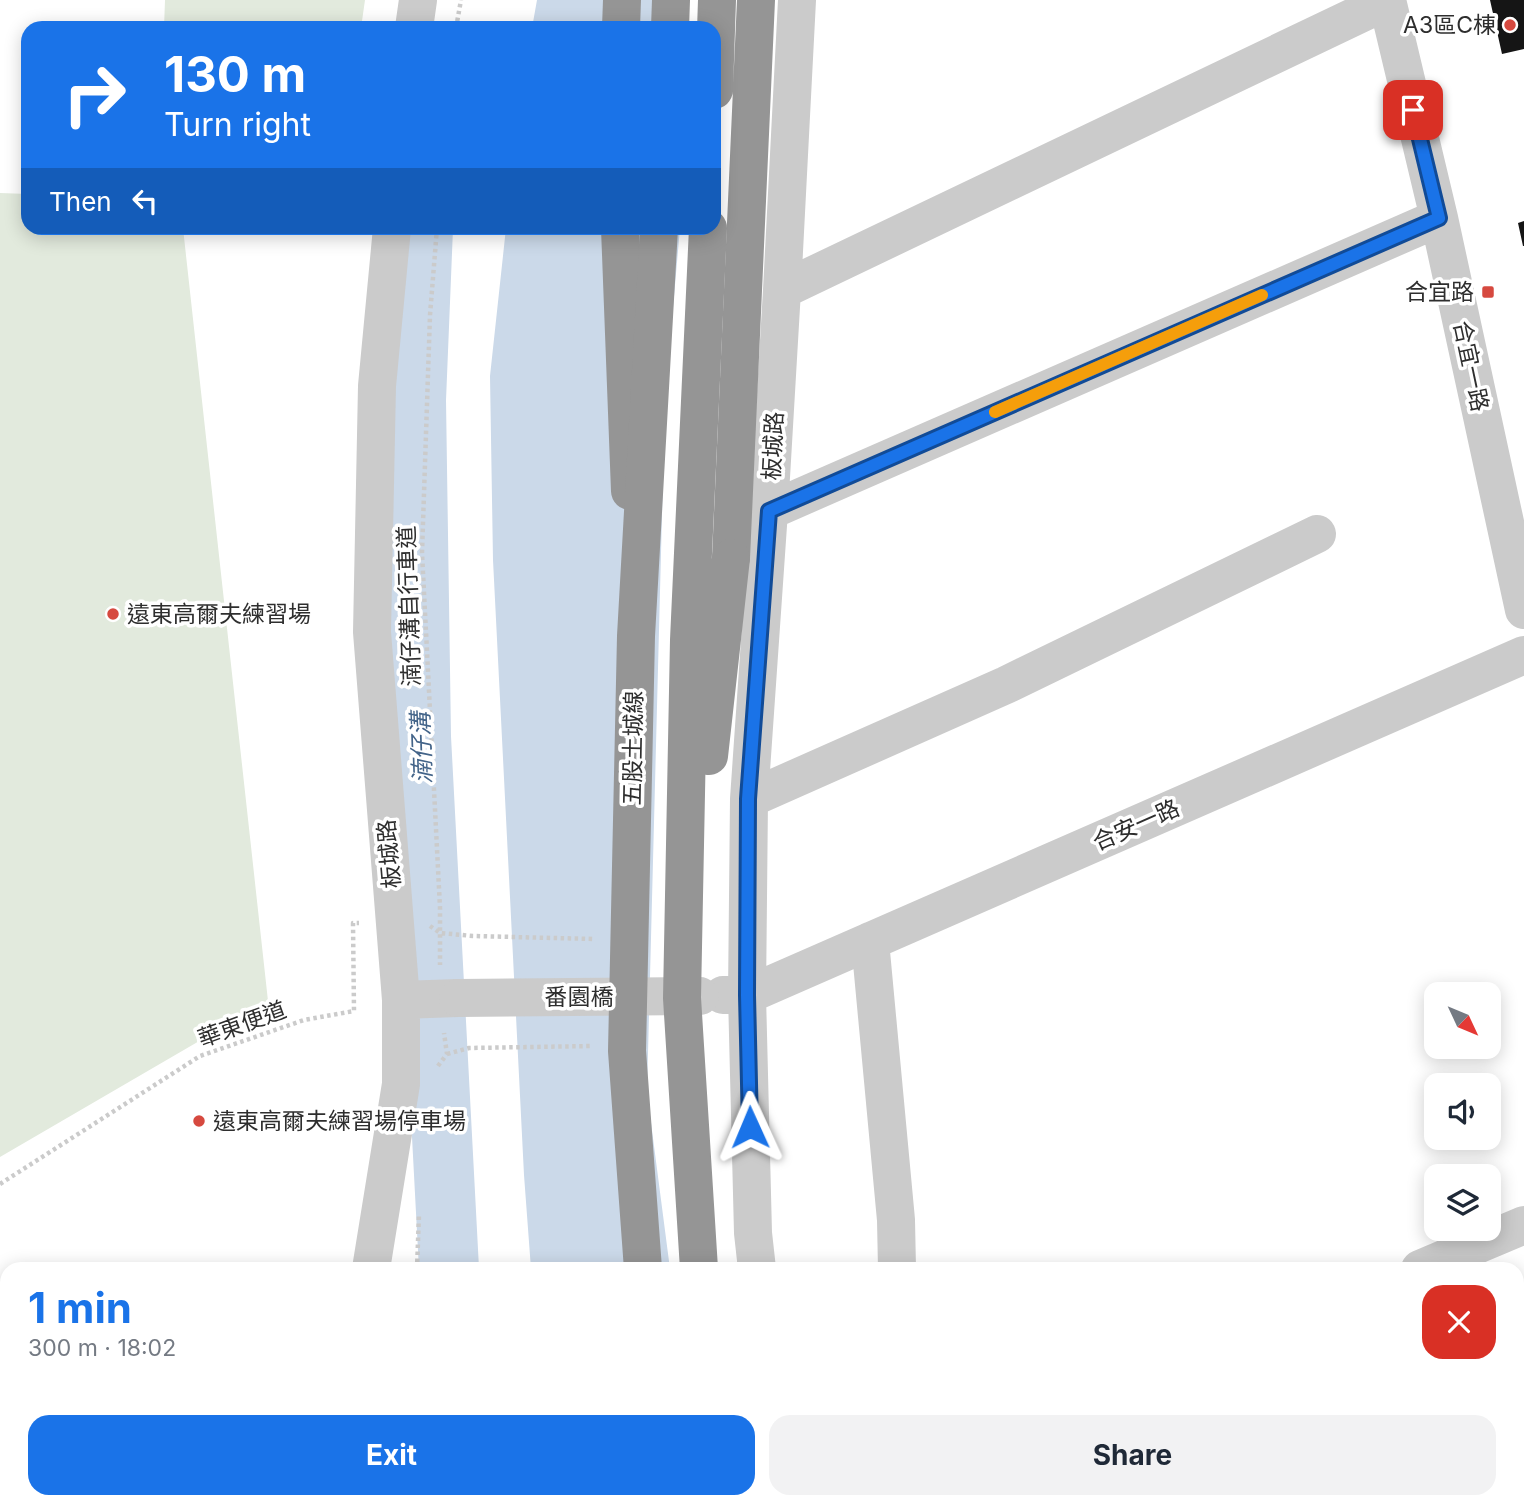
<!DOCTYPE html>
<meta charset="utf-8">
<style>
:root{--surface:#fff;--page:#f2f2f3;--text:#1f2937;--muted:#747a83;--accent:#1a73e8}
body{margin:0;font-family:Inter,"Noto Sans TC",sans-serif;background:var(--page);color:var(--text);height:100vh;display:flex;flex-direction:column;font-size:26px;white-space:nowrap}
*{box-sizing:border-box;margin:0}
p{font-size:23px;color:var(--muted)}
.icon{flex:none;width:38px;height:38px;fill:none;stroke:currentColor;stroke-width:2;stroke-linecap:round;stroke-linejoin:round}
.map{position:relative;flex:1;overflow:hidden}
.sheet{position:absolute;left:0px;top:1262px;width:1524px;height:247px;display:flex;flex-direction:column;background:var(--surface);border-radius:21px 21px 0 0;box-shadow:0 4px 18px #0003}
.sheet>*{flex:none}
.guide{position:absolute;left:21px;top:21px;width:700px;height:214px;border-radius:21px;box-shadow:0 4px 18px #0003;background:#1a73e8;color:#fff;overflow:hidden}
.needle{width:46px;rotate:134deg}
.fabs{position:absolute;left:1424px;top:982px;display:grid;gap:14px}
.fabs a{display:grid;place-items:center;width:77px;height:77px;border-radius:14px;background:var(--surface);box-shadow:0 4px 18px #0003;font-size:35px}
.pin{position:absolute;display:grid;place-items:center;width:60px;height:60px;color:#fff;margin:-30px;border-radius:14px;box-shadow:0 4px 10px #0006}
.me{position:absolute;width:77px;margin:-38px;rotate:359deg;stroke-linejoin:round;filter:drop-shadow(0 0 5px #0008)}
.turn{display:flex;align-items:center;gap:24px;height:147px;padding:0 28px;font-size:32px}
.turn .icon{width:91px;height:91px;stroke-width:2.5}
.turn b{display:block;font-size:49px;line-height:60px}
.then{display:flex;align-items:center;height:66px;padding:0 28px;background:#0003;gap:14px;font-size:26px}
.round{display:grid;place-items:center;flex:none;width:74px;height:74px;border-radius:21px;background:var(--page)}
.head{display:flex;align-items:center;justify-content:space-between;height:119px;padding:0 28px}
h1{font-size:42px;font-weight:700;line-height:52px;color:var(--accent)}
.primary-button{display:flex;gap:14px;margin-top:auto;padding:14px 28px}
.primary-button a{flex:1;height:80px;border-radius:21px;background:var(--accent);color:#fff;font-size:28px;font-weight:700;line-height:80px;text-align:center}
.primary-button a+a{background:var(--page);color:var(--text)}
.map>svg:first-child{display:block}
.green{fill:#e2eadd}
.water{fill:#cbd9e9}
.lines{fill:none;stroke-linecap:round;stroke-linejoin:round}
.river{stroke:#cbd9e9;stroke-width:60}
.building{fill:#151515}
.path{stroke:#cbcbcb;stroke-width:4.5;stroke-dasharray:3.5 3.5;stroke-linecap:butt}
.minor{stroke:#cbcbcb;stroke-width:38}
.highway{stroke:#959595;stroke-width:38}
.minor-bridge{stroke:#cbcbcb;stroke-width:38}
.highway-bridge{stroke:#959595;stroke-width:38}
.route-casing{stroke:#114b97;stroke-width:18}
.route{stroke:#1a73e8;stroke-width:12}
.slow{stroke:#f59e0b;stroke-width:12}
.poi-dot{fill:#d6493f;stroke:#fff;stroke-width:2.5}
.labels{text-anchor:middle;stroke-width:7;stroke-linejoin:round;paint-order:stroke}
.poi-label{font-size:23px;fill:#2e2e2e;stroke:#fff;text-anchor:end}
.street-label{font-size:23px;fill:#2e2e2e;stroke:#fff}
.water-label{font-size:24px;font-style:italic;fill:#436489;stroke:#fff}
</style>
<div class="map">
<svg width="1524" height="1507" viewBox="0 0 1524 1507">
<rect width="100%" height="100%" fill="#fff"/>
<!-- green -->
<path class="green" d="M165 0H365L361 28H164Z
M0 193 28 194V228H183L268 1001 0 1157Z"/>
<!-- water -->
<path class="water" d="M537 0H676L677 28H532Z
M506 228H680L665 399 647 1092 670 1269H531L524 1175 493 560 490 376Z
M549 1502H703V1507H550Z"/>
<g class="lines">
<!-- river -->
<path class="river" d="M423 228 416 400 421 737 449 1269
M484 1502 485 1507"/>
</g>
<!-- building -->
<path class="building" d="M1490 0H1524V49L1502 54Z
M1524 221V246H1523L1518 223Z"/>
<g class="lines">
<!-- path -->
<path class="path" d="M456 28 461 0
M437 228 430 315 422 553 440 908V965
M430 926 440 933 473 936 594 939
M447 1054 469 1048 593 1046
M438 1066 447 1054 444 1033
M0 1184 200 1056 304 1020 354 1011 353 923H359
M417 1269 419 1214
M427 1502V1507"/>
<!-- minor -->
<path class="minor" d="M1387 0 1439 218 1524 610
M414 28 418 0
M782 290 1387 1
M769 511 1439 218
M749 799 1006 685 1317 534
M870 941 896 1220 897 1269
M723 995H747L1524 655
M401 1000 458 998
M371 1269 401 1084V1000L372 632 377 386 392 228
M757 1269 753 1233 747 995 749 799 769 511 782 290 797 0
M1420 1269 1524 1225
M0 1412 7 1425
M48 1502 51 1507
M365 1502 366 1507
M780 1502 781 1507
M902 1507V1502"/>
<!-- highway -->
<path class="highway" d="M621 28 622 0
M670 28 671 0
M714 90 717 0
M620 228 630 491
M731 558 756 0
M667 1502 668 1507
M728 1502 729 1507"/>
<!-- minor-bridge -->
<path class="minor-bridge" d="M458 998 700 996"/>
<!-- highway-bridge -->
<path class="highway-bridge" d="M709 756 731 558
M643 1269 627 1051 636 636 659 228
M699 1269 682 998 689 640 708 228"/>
</g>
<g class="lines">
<!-- route casing -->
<g class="route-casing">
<path id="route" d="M750 1127 747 995 748 799 769 511 1439 218 1413 110"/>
</g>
<!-- route -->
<use href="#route" class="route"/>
<!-- slow -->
<path class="slow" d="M995 412 1262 295"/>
</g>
<!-- markers -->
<g class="poi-dot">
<circle cx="1510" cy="25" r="7"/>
<rect x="1481" y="285" width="14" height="14" rx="3.5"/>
<circle cx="113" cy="614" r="7"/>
<circle cx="199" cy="1121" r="7"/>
</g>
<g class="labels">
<!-- poi labels -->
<g class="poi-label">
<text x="1496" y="33">A3區C棟</text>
<text x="1474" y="300">合宜路</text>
<text x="127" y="622" text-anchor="start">遠東高爾夫練習場</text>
<text x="213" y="1129" text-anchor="start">遠東高爾夫練習場停車場</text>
</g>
<!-- street labels -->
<g class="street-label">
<text transform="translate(1471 366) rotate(78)" y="8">合宜一路</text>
<text transform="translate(773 446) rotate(-87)" y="8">板城路</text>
<text transform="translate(409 606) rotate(-92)" y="8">湳仔溝自行車道</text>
<text transform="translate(633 748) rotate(-89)" y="8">五股土城線</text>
<text transform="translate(1136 825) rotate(-24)" y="8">合安一路</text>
<text transform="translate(389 854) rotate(-95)" y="8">板城路</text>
<text x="579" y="1005">番園橋</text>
<text transform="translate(242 1024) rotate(-20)" y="8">華東便道</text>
</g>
<!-- water labels -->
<g class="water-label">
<text transform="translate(422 748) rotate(-92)" y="8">湳仔溝</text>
</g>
</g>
</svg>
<div class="fabs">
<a><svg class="needle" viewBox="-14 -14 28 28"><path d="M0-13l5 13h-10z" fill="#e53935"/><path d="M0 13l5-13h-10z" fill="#747a83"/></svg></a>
<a><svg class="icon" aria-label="sound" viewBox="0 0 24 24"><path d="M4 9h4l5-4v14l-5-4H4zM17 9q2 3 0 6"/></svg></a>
<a><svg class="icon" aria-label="layers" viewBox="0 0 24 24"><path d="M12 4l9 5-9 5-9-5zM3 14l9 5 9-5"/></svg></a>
</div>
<div class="pin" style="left:1413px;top:110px;background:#d93025"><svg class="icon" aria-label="arrive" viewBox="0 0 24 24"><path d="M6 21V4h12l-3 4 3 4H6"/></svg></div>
<svg class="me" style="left:750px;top:1127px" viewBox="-20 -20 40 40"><path d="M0-17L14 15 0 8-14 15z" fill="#1a73e8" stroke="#fff" stroke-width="4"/></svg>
<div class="guide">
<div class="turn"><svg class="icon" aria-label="right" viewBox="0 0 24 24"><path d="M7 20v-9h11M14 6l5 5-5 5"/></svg><div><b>130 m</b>Turn right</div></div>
<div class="then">Then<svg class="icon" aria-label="left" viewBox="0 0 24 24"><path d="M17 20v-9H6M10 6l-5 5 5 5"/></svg></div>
</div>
<section class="sheet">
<div class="head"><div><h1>1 min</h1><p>300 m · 18:02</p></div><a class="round" style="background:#d93025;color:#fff"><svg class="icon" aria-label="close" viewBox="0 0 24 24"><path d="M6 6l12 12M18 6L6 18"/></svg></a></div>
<div class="primary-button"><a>Exit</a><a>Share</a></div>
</section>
</div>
